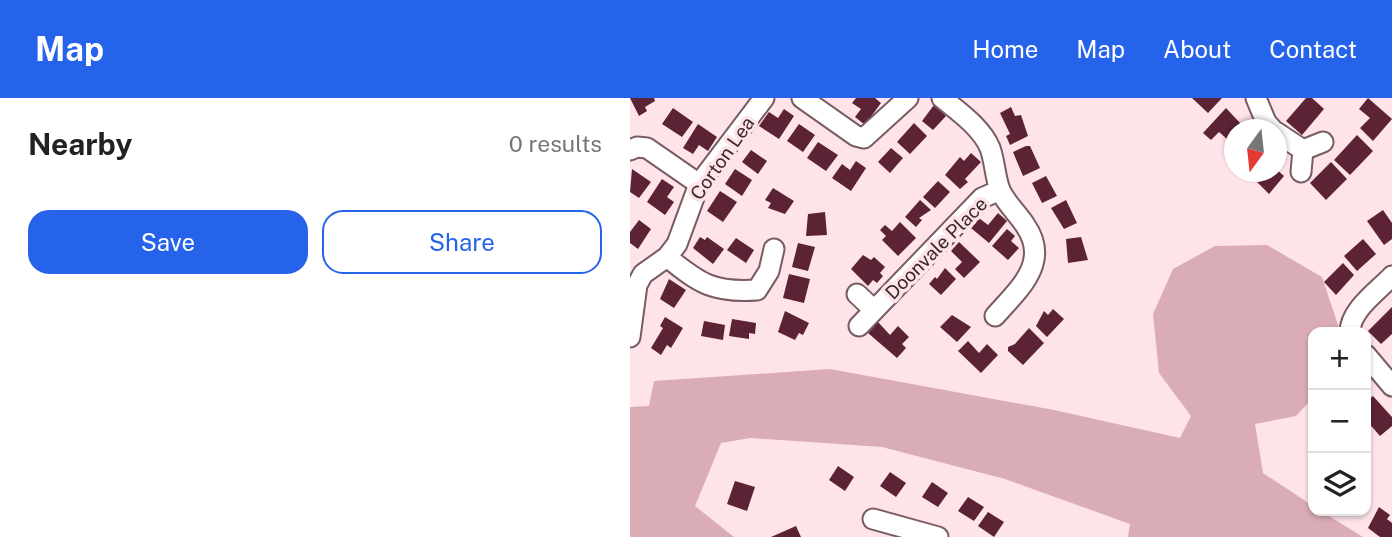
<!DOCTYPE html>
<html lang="en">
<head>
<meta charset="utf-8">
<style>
	:root { --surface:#fff; --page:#f6f6f6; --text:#222; --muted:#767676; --line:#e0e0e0; --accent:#2563eb }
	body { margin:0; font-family:"Public Sans",sans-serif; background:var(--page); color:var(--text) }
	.controls { position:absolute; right:21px; bottom:21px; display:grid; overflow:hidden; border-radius:14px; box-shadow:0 2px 5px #0004 }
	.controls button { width:63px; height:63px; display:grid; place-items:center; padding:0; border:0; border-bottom:2px solid var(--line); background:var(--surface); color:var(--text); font:35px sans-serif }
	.compass { position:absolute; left:594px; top:21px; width:63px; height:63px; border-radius:50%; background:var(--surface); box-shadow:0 2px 5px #0004; rotate:195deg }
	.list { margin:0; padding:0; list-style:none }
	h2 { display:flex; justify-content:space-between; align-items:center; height:91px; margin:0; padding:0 28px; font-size:30px }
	h2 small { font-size:23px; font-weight:400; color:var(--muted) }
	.actions { display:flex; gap:14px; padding:21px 28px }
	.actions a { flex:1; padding:16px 0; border:2px solid var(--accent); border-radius:21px; text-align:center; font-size:24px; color:var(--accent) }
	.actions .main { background:var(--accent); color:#fff }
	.icon { flex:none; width:38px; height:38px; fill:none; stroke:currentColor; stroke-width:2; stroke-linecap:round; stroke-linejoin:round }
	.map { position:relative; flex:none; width:762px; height:439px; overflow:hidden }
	header { display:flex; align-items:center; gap:42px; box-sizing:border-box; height:98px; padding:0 35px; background:var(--accent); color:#fff }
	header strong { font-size:33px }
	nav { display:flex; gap:38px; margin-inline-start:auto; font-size:24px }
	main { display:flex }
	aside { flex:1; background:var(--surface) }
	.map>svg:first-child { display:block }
	.green { fill:#daacb6 }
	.building { fill:#5b2333 }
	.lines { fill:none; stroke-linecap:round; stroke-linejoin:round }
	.minor-casing { stroke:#795c62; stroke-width:23 }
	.minor { stroke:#fff; stroke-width:19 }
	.labels { text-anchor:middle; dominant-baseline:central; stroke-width:7; stroke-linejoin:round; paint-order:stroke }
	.street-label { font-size:19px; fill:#362a2c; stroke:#fee3e8 }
</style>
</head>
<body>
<header>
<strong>Map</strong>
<nav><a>Home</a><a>Map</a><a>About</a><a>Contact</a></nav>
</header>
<main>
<aside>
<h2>Nearby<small>0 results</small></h2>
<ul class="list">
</ul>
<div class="actions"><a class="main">Save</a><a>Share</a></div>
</aside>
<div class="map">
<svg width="762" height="439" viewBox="0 0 762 439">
	<rect width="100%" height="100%" fill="#fee3e8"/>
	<path class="green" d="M637,147L692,179L710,233L683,234V300L666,318L625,326L633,375L683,408V413H691L733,439H498L500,426L375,381L252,349L120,340L91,345L65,408L104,439H0V309L19,308L24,283L200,271L424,312L550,340L561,318L529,275L523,216L543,171L585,148Z"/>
	<path class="building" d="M0,0H24L25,3L15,9L17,13L9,18Z
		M226,0H245L251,5L235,27L225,19L231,11L222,5Z
		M562,0H592L578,15Z
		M676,0H682L694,11L672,37L656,23Z
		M738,0L762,21L743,43L730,30L740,20L729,11Z
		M304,7L316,18L303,32L292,23Z
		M381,9L385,18L391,17L398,38L380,47L376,38L380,36L370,15Z
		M43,10L63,24L52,39L32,26Z
		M596,10L611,26L598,42L589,34L581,42L573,35Z
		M154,11L164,18L149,41L129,28L139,14L148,20Z
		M284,25L297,38L280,56L267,44Z
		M68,26L87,39L78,53L69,47L63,56L53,50Z
		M169,26L185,37L173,54L157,43Z
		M727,37L743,53L720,77L704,62Z
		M188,44L208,57L196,73L177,60Z
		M396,48H400L410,70L393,78L383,54Z
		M261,50L273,60L260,75L248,64Z
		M121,52L137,63L128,76L112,64Z
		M341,55L351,64L335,81L338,84L330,91L315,77L330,59L334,63Z
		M226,63L236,70L221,93L202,80L212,66L220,72Z
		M701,64L717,81L696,102L680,85Z
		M2,71L21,84L9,100L0,94Z
		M105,71L122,82L112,98L95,86Z
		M646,71L654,78L639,96L620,77L623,74Z
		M416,78L427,98L412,105L402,85Z
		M32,81L44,89L37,99L44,104L35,117L17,104Z
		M308,83L320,94L305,110L293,99Z
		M143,90L164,103L155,116L138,110L141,105L135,102Z
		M90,93L107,104L93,124L77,113Z
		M290,102L301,112L289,120L292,122L286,129L275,119Z
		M436,102L447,125L434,131L421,110Z
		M753,112L762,125V141L754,147L737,123Z
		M195,114L197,137L176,138L178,116Z
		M368,115L377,123L359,145L341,130L349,120L358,127Z
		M9,122L21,131L8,151L0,145V134Z
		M270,124L286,140L268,158L252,142L256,138L250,132L255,127L262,133Z
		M377,131L385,138L381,143L389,150L378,162L362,148Z
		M70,139L75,142L77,139L94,151L83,166L63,150Z
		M451,139L458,162L438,165L436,141Z
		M106,140L124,152L116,165L97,152Z
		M733,141L746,156L727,173L714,158Z
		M329,144L350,164L334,180L325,171L332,164L321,153Z
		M168,145L185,149L178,173L162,169Z
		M233,157L241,162L244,159L255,169L250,175L253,178L247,185L243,182L238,188L221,171Z
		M713,165L724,177L706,197L694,184Z
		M315,170L326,181L311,197L299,186L305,179L307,181Z
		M159,176L180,181L174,205L153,200Z
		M39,181L56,192L44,210L30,201Z
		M762,209V236L751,246L738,233Z
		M423,211L434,221L417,239L406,228L414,213L418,217Z
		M155,213L179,225L173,237L169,235L165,242L148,234Z
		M322,217L341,229L327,244L310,229Z
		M35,219L53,230L41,250L37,247L31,257L21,250L33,230L30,228Z
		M102,221L126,225L125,236L119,235V241L99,238Z
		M74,223L95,227L93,242L71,238Z
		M248,224L260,237L268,228L279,239L272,246L276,250L267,260L238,235Z
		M399,230L414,245L393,267L378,253V249L385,246Z
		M338,243L349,255L357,246L368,257L351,275L328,253Z
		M743,298L762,319V328L750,338L736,322V304Z
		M208,368L224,379L215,393L199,382Z
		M260,374L276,385L266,399L250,388Z
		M105,383L125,389L117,413L97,406Z
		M302,384L318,395L308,409L292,399Z
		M338,399L354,409L344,423L328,413Z
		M749,409L760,417L757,421L762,425V439H750L738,430Z
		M358,414L374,424L364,439L348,428Z
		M166,428L171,439H141Z"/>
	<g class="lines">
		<defs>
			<path id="minor" d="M172,0L226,38L234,40L278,0
				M312,0C329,14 351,29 360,50C365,64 365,79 370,92C375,104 388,116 395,127C421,164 389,191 365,218
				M626,0L636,24L643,32
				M646,34L673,52L693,44
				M0,52L7,49L17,50L69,86
				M671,74L673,52
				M37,159C70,186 84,195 127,192L139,173L144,151
				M227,196L244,212
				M229,228L352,100L370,92
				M720,234C720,212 748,193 762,178
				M0,239L7,187L13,176L37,159L47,146L69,86L134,0
				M736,257L762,288
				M243,421L308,439"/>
		</defs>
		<use href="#minor" class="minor-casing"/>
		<use href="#minor" class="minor"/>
	</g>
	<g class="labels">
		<g class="street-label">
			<text transform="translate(92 60) rotate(-55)">Corton Lea</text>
			<text transform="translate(306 150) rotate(-45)">Doonvale Place</text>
		</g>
	</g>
</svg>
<div class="controls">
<button>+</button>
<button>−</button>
<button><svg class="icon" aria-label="layers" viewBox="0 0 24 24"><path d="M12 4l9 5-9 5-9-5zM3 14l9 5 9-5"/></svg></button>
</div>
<svg class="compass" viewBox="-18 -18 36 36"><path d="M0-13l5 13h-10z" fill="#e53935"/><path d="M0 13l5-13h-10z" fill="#767676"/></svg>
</div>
</main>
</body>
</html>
